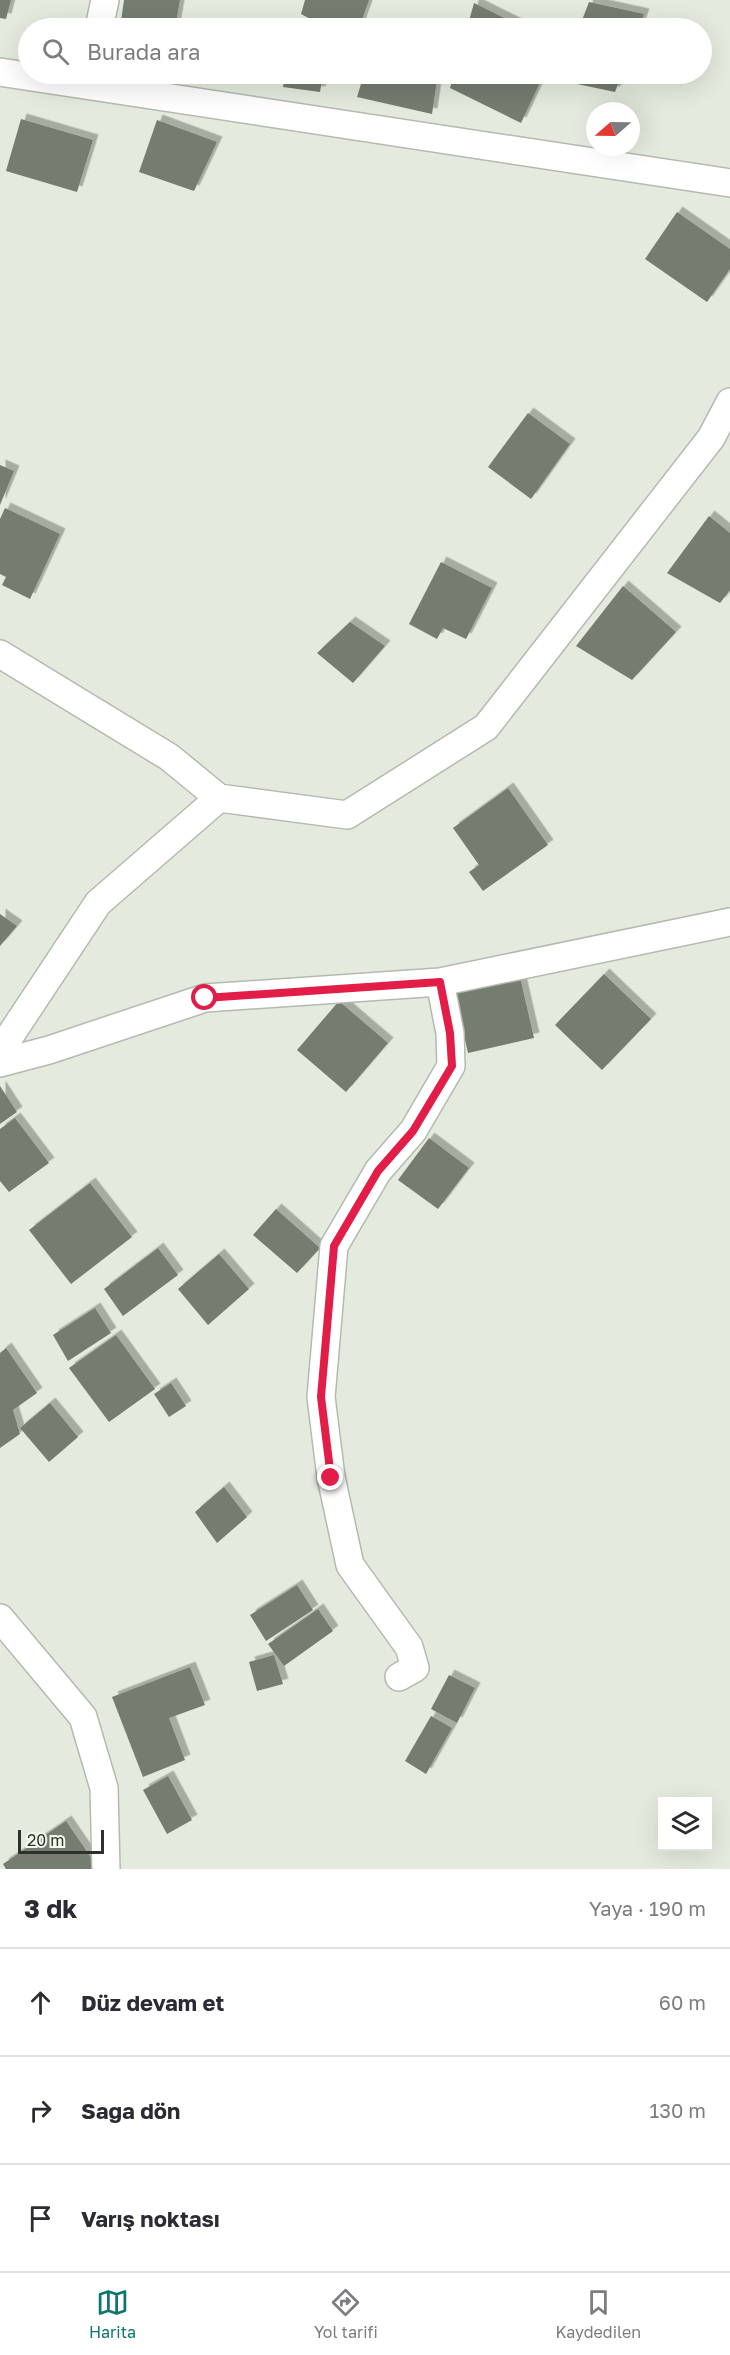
<!DOCTYPE html>
<html lang="tr">
<head>
<meta charset="utf-8">
<style>
	:root { --surface:#fff; --page:#f7f7f7; --text:#2b2b33; --muted:#7c7c81; --line:#e1e1e2; --accent:#0f766e }
	body { margin:0; font-family:"Golos Text",sans-serif; background:var(--page); color:var(--text) }
	.controls { position:absolute; right:18px; bottom:18px; display:grid; overflow:hidden; border-radius:0px; box-shadow:0 6px 24px #0002 }
	.controls button { width:54px; height:54px; display:grid; place-items:center; padding:0; border:0; border-bottom:2px solid var(--line); background:var(--surface); color:var(--text); font:30px sans-serif }
	.compass { position:absolute; left:586px; top:102px; width:54px; height:54px; border-radius:50%; background:var(--surface); box-shadow:0 6px 24px #0002; rotate:250deg }
	.scale { position:absolute; left:18px; bottom:15px; width:86px; box-sizing:border-box; padding-left:6px; border:3px solid #2d302b; border-top:0; font-size:16px; line-height:21px; white-space:nowrap; color:#2d302b; -webkit-text-stroke:4px #f1f9ec; paint-order:stroke }
	.stop { position:absolute; width:18px; height:18px; margin:-14px; border:4px solid #e11d48; border-radius:50%; background:#fff }
	.stop.end { background:#e11d48; border-color:#fff; box-shadow:0 2px 6px #0008 }
	.list { margin:0; padding:0; list-style:none }
	h2 { display:flex; justify-content:space-between; align-items:center; height:78px; margin:0; padding:0 24px; font-size:26px }
	h2 small { font-size:20px; font-weight:400; color:var(--muted) }
	.list li { display:grid; grid-template-columns:39px 1fr auto; gap:18px; align-items:center; box-sizing:border-box; height:108px; padding:0 24px; border-top:2px solid var(--line) }
	.list b { display:block; font-size:22px; white-space:nowrap }
	.list em { font-size:20px; font-style:normal; color:var(--muted) }
	.icon { flex:none; width:33px; height:33px; fill:none; stroke:currentColor; stroke-width:2; stroke-linecap:round; stroke-linejoin:round }
	.map { position:relative; flex:none; width:730px; height:1869px; overflow:hidden }
	.search { position:absolute; background:var(--surface); box-shadow:0 6px 24px #0002; left:18px; right:18px; top:18px; height:66px; display:flex; align-items:center; gap:15px; box-sizing:border-box; padding:0 21px; border-radius:33px; color:var(--muted); font-size:22px }
	.sheet { height:402px; background:var(--surface) }
	nav { display:flex; justify-content:space-around; align-items:center; box-sizing:border-box; height:84px; border-top:2px solid var(--line); background:var(--surface); font-size:16px; color:var(--muted) }
	nav a { display:grid; justify-items:center; gap:3px }
	nav .on { color:var(--accent) }
	.map>svg:first-child { display:block }
	.building { fill:#757b70; filter:url(#shadow) }
	.lines { fill:none; stroke-linecap:round; stroke-linejoin:round }
	.street-casing { stroke:#b3baae; stroke-width:30 }
	.street { stroke:#fff; stroke-width:27 }
	.route { stroke:#e11d48; stroke-width:8 }
</style>
</head>
<body>
<div class="map">
<svg width="730" height="1869" viewBox="0 0 730 1869">
	<defs>
		<filter id="shadow"><feDropShadow dx="5.5" dy="-5.5" stdDeviation="0" flood-color="#0004"/></filter>
	</defs>
	<rect width="100%" height="100%" fill="#e4ebde"/>
	<path class="building" d="M0,0H11L6,19L0,18Z
		M124,0H180L175,28H120Z
		M305,0H369L359,28H327L301,14Z
		M589,2L644,14L639,28H579Z
		M474,3L525,28H467Z
		M285,74H323L320,92L283,87Z
		M364,74H408L437,80L432,114L357,97Z
		M454,74H544L521,123L450,88Z
		M561,74H622L615,92L558,80Z
		M21,119L93,140L77,192L6,171Z
		M157,120L217,142L194,191L139,172Z
		M677,212L730,249V269L707,302L645,259Z
		M528,413L570,444L531,499L488,467Z
		M0,465L14,471L0,505Z
		M5,508L60,534L30,599L2,585L6,577L0,574V519Z
		M709,516L730,533V590L720,603L667,573Z
		M441,562L492,588L466,639L443,628L437,639L409,624Z
		M623,586L676,632L632,680L576,646Z
		M350,622L385,646L353,683L317,653Z
		M508,788L548,845L483,891L469,872L479,865L453,828Z
		M0,914L17,926L0,946Z
		M604,974L651,1019L602,1070L555,1025Z
		M520,977L534,1038L468,1053L454,992Z
		M339,1001L388,1043L346,1092L297,1050Z
		M0,1086L17,1112L0,1124Z
		M15,1118L49,1163L9,1192L0,1181V1129Z
		M429,1138L469,1168L438,1209L398,1180Z
		M90,1183L132,1237L71,1284L29,1230Z
		M276,1209L320,1248L297,1273L253,1235Z
		M158,1248L178,1275L123,1316L104,1289Z
		M219,1254L249,1289L208,1325L178,1289Z
		M95,1308L111,1333L68,1361L53,1335Z
		M116,1335L155,1389L109,1422L69,1368Z
		M6,1348L37,1393L13,1410L20,1434L0,1448V1353Z
		M171,1383L186,1406L169,1417L154,1394Z
		M50,1403L78,1437L49,1462L20,1428Z
		M224,1487L247,1517L217,1543L195,1512Z
		M297,1585L313,1610L266,1641L250,1615Z
		M318,1609L333,1631L284,1666L268,1644Z
		M274,1655L283,1684L257,1691L249,1662Z
		M190,1667L205,1705L169,1718L185,1760L143,1777L112,1697Z
		M449,1675L475,1688L457,1723L431,1709Z
		M431,1716L452,1728L426,1774L405,1761Z
		M168,1776L192,1820L167,1834L143,1790Z
		M66,1821L99,1869H6L3,1864Z"/>
	<g class="lines">
		<defs>
			<path id="street" d="M99,28L105,0
				M0,72L730,183
				M0,654L169,757L219,798L347,815L486,727L711,438L730,402
				M0,1051L98,903L219,798
				M0,1063L49,1050L205,998L440,982L730,922
				M0,1618L83,1717L104,1788L106,1869
				M399,1677L415,1668L409,1647L350,1565L331,1477L321,1397L334,1246L378,1171L413,1131L451,1066L450,1033L440,982"/>
		</defs>
		<use href="#street" class="street-casing"/>
		<use href="#street" class="street"/>
	</g>
	<g class="lines">
		<path class="route" d="M205,998L440,982L450,1033L452,1066L413,1131L378,1171L334,1246L321,1397L331,1478"/>
	</g>
</svg>
<div class="controls">
<button><svg class="icon" aria-label="layers" viewBox="0 0 24 24"><path d="M12 4l9 5-9 5-9-5zM3 14l9 5 9-5"/></svg></button>
</div>
<svg class="compass" viewBox="-18 -18 36 36"><path d="M0-13l5 13h-10z" fill="#e53935"/><path d="M0 13l5-13h-10z" fill="#7c7c81"/></svg>
<div class="scale">20 m</div>
<div class="stop" style="left:205px;top:998px"></div>
<div class="stop end" style="left:331px;top:1478px"></div>
<div class="search"><svg class="icon" aria-label="search" viewBox="0 0 24 24"><circle cx="10" cy="10" r="6"/><path d="M15 15l6 6"/></svg>Burada ara</div>
</div>
<section class="sheet">
<h2>3 dk<small>Yaya · 190 m</small></h2>
<ul class="list">
<li><svg class="icon" aria-label="ahead" viewBox="0 0 24 24"><path d="M12 20V5M6 11l6-6 6 6"/></svg><div><b>Düz devam et</b></div><em>60 m</em></li>
<li><svg class="icon" aria-label="right" viewBox="0 0 24 24"><path d="M7 20v-9h11M14 6l5 5-5 5"/></svg><div><b>Sağa dön</b></div><em>130 m</em></li>
<li><svg class="icon" aria-label="arrive" viewBox="0 0 24 24"><path d="M6 21V4h12l-3 4 3 4H6"/></svg><div><b>Varış noktası</b></div></li>
</ul>
</section>
<nav>
<a class="on"><svg class="icon" aria-label="map" viewBox="0 0 24 24"><path d="M3 6l6-2 6 2 6-2v14l-6 2-6-2-6 2zM9 4v14M15 6v14"/></svg>Harita</a>
<a><svg class="icon" aria-label="directions" viewBox="0 0 24 24"><path d="M12 3l9 9-9 9-9-9zM9 14v-3h6M13 9l2 2-2 2"/></svg>Yol tarifi</a>
<a><svg class="icon" aria-label="saved" viewBox="0 0 24 24"><path d="M7 4h10v16l-5-4-5 4z"/></svg>Kaydedilen</a>
</nav>
</body>
</html>
